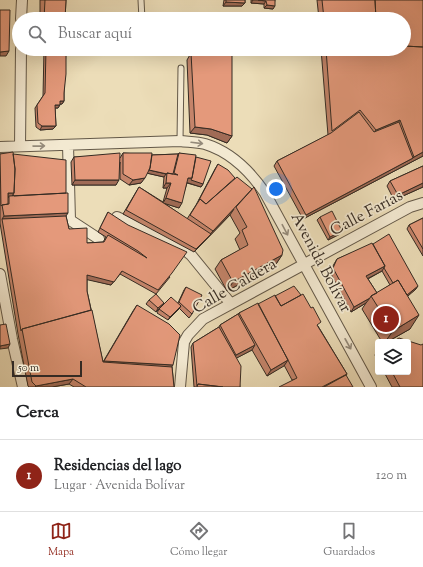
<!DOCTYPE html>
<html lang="es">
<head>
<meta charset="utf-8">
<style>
	:root { --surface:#fff; --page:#f2f2f2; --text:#202124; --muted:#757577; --line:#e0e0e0; --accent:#8f2418 }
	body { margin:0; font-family:"Sorts Mill Goudy",serif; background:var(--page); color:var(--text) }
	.controls { position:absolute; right:12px; bottom:12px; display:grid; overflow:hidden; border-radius:4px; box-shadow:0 4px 16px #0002 }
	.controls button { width:36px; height:36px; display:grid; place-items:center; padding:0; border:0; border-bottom:1px solid var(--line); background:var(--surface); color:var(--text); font:20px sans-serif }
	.scale { position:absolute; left:12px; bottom:10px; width:70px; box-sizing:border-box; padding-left:4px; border:2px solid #352b23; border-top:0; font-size:11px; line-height:14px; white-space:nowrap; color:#352b23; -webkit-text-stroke:3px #f3e9d1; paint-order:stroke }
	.you { position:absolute; left:276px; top:189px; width:14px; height:14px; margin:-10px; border:3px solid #fff; border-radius:50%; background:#1a73e8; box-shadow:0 0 0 6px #1a73e833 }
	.badge { display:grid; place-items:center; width:26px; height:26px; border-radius:50%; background:var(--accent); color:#fff; font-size:13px; font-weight:700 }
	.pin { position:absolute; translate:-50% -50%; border:2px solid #fff; box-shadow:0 1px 4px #0006 }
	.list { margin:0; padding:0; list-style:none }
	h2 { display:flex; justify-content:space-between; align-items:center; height:52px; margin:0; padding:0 16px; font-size:17px }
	h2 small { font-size:13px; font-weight:400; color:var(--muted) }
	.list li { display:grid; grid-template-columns:26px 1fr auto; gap:12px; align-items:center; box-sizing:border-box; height:72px; padding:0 16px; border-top:1px solid var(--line) }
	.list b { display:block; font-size:15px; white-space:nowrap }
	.list p { margin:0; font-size:13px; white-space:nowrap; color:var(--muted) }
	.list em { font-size:13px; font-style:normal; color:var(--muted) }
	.icon { flex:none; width:22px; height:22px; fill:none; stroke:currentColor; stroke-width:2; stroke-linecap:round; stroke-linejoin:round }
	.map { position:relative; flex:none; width:423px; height:387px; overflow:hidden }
	.search { position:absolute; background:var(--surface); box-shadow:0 4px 16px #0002; left:12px; right:12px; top:12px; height:44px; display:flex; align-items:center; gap:10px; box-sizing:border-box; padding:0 14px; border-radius:22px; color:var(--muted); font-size:15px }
	.sheet { height:124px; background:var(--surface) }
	nav { display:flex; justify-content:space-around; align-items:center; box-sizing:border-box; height:56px; border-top:1px solid var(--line); background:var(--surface); font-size:11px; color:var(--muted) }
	nav a { display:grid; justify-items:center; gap:2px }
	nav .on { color:var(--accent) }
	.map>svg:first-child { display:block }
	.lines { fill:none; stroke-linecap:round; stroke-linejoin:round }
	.service-casing { stroke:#635848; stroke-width:7 }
	.minor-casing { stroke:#635848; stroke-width:12 }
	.service { stroke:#f3e9d1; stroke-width:5 }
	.minor { stroke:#f3e9d1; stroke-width:10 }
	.wall { fill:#c4846a; stroke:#352b23; fill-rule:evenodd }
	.shaded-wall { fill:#a06b56; stroke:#352b23 }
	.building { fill:#e4997b; stroke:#352b23 }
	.oneway { stroke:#948a7a }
	.labels { text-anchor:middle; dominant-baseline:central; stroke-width:3.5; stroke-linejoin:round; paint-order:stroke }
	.street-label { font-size:16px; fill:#352b23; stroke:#f3e9d1 }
</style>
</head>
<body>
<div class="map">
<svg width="423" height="387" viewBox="0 0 423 387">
	<rect width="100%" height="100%" fill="#ecddb8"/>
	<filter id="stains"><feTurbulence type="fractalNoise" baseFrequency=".005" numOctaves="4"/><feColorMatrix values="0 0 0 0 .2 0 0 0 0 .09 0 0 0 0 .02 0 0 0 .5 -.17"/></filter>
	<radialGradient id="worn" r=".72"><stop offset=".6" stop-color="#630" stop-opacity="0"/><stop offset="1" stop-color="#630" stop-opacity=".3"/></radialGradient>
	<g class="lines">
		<defs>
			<path id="service" d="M141,0L142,19
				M180,141L181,68"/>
			<path id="minor" d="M21,19L22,0
				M68,145L70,220L99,239L100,244
				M20,146L21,49
				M0,147L180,141C188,142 197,142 205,144C231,152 250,171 265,193L371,387
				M117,217L181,247L191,255L231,304
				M0,274L12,339L23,387
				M180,387L184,342L188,335L203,319L410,207L423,203"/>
		</defs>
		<use href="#service" class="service-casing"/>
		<use href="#minor" class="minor-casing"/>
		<use href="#service" class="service"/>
		<use href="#minor" class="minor"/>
	</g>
	<path class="wall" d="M40,0H66L65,19H40Z
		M224,0H245V3L242,6H223Z
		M251,0H275L273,9L264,8V4L251,3Z
		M317,0H423V156L303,219L274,166L277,161L328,135L321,49H404V19H319Z
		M44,49H66L64,93V101L62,104H60L58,108H55L56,126L53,129L40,130L36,127L35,108L43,96Z
		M191,53L232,136L227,143L207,135L190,133L187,60Z
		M123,153L152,155L178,154L179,153L196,157L203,184L201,187L187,183L179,208L164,203L187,219L196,205L215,169L218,164L282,255L276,264L227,291L215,269L221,260L240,250L235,239L240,233L230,215L194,252L123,214L139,187L163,202L167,188H163L164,177L147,173L141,183L129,185L120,179V162L116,185H72L71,162L74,157L120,158Z
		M0,154H13L66,216L69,229L87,243L103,242L106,237L98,232L108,212L170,277L156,294L120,274L111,285L87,279V291L103,362L133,311L137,305L172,367L174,387H74L69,384L52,387H29L28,386L18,334L0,223Z
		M423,166V187L394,200L387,186L390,181Z
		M320,217L340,234L328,240L317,220Z
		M423,218V256L407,229L409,225Z
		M373,244L416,289L407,296L410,329L387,342H382L362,309L366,303L351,312L330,272L334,264L337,259ZM382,271L390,285L377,293L368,279Z
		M186,287L192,314L189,318L179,308L168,320L157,313L159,309L178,303L184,290Z
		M149,300L164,303L162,306L156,312L146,304Z
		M258,304L318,326L347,374L346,375L292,380L284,365L267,376L252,350L236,358L240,387H194L191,347L193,343L219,327L220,325L238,314L239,313Z
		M421,345L423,387H392L384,372H408Z
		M378,350V361L375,355Z"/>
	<path class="shaded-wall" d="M253,0H258L266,1L264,4L251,3Z
		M226,2L245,3L242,6H223Z
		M267,5L275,6L273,9L264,8Z
		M9,51L6,56H0V52Z
		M60,101H64L62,104H58Z
		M55,105H60L58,108H53Z
		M400,120L396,127L371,137L376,130Z
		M42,126H56L53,129L40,130Z
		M195,127L211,129L232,136L227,143L207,135L190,133Z
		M423,152V156L303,219L306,215L413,158L414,157Z
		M149,170L166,174L164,177L146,173Z
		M145,178L141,183L129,185L133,180Z
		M188,178H192L203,184L201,187L185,182Z
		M75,180H119L116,185H72Z
		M166,183H171L167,188H163Z
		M423,183V187L394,200L398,195Z
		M8,193H14L11,198L9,196L8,198Z
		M166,198L182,203L179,208L163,203Z
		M234,209L230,215L194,252L213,231Z
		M68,213L64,219H2L4,216Z
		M342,231L340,234L328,240L330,237Z
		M282,255L276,264L227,291L233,282Z
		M385,266L382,271L363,281L366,276Z
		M122,271L111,285L84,279L87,275Z
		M418,286L416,289L400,303L402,299Z
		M370,298L366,303L351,312L354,307Z
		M164,303L162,306L156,312L158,308Z
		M181,306L179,309L168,320L170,317Z
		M419,315L410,329L387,342H385L393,331Z
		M10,344L8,348L0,349V346Z
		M255,345L252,350L233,360L236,355Z
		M288,360L284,366L267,376L271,370Z
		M104,361L173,365L169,371L100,367Z
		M347,374L344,379L328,387H322Z
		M73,379L69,384L52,387H35L36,386Z"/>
	<path class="building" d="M45,0H66L65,19H44Z
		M226,0H245V3L226,2Z
		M258,0H275V6L267,5L266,1Z
		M322,0H375L376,19H324Z
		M375,0H423V47L404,46V19H376Z
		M0,10H10L9,51L0,52Z
		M404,46L423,47V152L414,157L400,120L376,130L360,110L332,131L326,49H404Z
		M46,49H66V74L64,93V101H60V105H55L56,126H42L38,123L37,105L45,93Z
		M191,53H232V136L211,129L195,127Z
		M359,112L374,132L399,122L413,158L306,215L277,161L331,133Z
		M13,152L15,169L14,193H8V204L2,205L1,206L0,154Z
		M120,153L119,180H75L74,157Z
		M123,153H152L150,168L145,178L133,180L123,174Z
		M179,153L196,155L192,178H188L182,203L166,198L171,183H166L167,173L178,175L174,173Z
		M13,154L66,160V193L14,196L13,195L14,193L15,169Z
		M178,154L173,174L167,173V174L149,170L150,168L152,155Z
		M196,157L211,161L203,184L191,180L192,178Z
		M218,164L228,170L235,178L206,204L200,199L199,200Z
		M423,166V183L398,195L390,181Z
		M237,177L252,189L213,231L190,215L200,199L206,204Z
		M139,187L211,234L196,249L126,210Z
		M254,187L283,250L282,255L233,282L221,260L248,245L242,230L247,227L236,207Z
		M68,193V213L4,216L2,205L9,204V196Z
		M332,211L342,231L330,237L320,217Z
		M108,212L128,225L187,252L172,273L158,290L122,271L114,282L87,275V291L91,310L22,329L21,331L2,219L66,216L69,229L87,228V243L104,242L108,235L147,258L138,251L100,228Z
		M423,218V249L409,225Z
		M389,234L418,286L407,295L398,280L393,283L384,268L385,266L373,244Z
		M372,243L385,266L366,276L377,293L371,296L370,298L354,307L333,268L337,259Z
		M398,280L419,315L393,331L371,296Z
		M294,286L301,295L281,306L275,296Z
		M186,287L202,295L192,314L179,302Z
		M156,294L164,303L158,308L149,300Z
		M303,294L311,308L313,307L321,322L317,325L347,374L322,387H279L297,378L288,360L258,304L275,295L281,306Z
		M171,297L181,306L170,317L159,309Z
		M258,303L288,360L271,370L239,313Z
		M137,305L169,324L180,335L173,365L104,361Z
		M92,310L103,362L172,367L174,387H86L73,379L36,386L32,382L22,329Z
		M238,314L255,345L236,355L220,325Z
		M6,324L10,344L0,346V325Z
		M219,327L241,366L240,387H223L198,384L197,386L193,343Z
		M399,338L421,345L423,344V387H400L392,372H408V342H392Z
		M346,375L353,387H324Z
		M198,384L223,387H197Z"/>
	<defs><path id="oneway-shaft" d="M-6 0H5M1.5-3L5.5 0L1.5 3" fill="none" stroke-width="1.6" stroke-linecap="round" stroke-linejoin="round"/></defs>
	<g class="oneway">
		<use href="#oneway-shaft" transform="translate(197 143) rotate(7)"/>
		<use href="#oneway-shaft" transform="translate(39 146) rotate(-1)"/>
		<use href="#oneway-shaft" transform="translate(285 230) rotate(62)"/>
		<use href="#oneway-shaft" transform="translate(348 344) rotate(61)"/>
	</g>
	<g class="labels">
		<g class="street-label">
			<text transform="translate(367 214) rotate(-28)">Calle Farías</text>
			<text transform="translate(320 263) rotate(62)">Avenida Bolívar</text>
			<text transform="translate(235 287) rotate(-30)">Calle Caldera</text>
		</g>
	</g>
	<rect width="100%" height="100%" filter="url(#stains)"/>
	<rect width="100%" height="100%" fill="url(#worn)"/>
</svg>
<div class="controls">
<button><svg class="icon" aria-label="layers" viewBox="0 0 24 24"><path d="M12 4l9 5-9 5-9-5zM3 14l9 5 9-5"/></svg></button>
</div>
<div class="scale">50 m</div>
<div class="you"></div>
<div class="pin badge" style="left:386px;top:319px">1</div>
<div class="search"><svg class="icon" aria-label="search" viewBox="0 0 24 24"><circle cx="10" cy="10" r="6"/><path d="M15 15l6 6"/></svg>Buscar aquí</div>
</div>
<section class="sheet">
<h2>Cerca<small></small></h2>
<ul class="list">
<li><span class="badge">1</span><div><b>Residencias del lago</b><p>Lugar · Avenida Bolívar</p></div><em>120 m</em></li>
</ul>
</section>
<nav>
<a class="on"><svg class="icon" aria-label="map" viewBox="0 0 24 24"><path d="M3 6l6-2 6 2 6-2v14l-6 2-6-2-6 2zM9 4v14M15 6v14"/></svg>Mapa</a>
<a><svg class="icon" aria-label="directions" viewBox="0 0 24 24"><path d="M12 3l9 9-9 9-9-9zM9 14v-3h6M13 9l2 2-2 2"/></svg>Cómo llegar</a>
<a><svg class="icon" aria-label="saved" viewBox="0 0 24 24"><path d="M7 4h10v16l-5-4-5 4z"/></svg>Guardados</a>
</nav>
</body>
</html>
